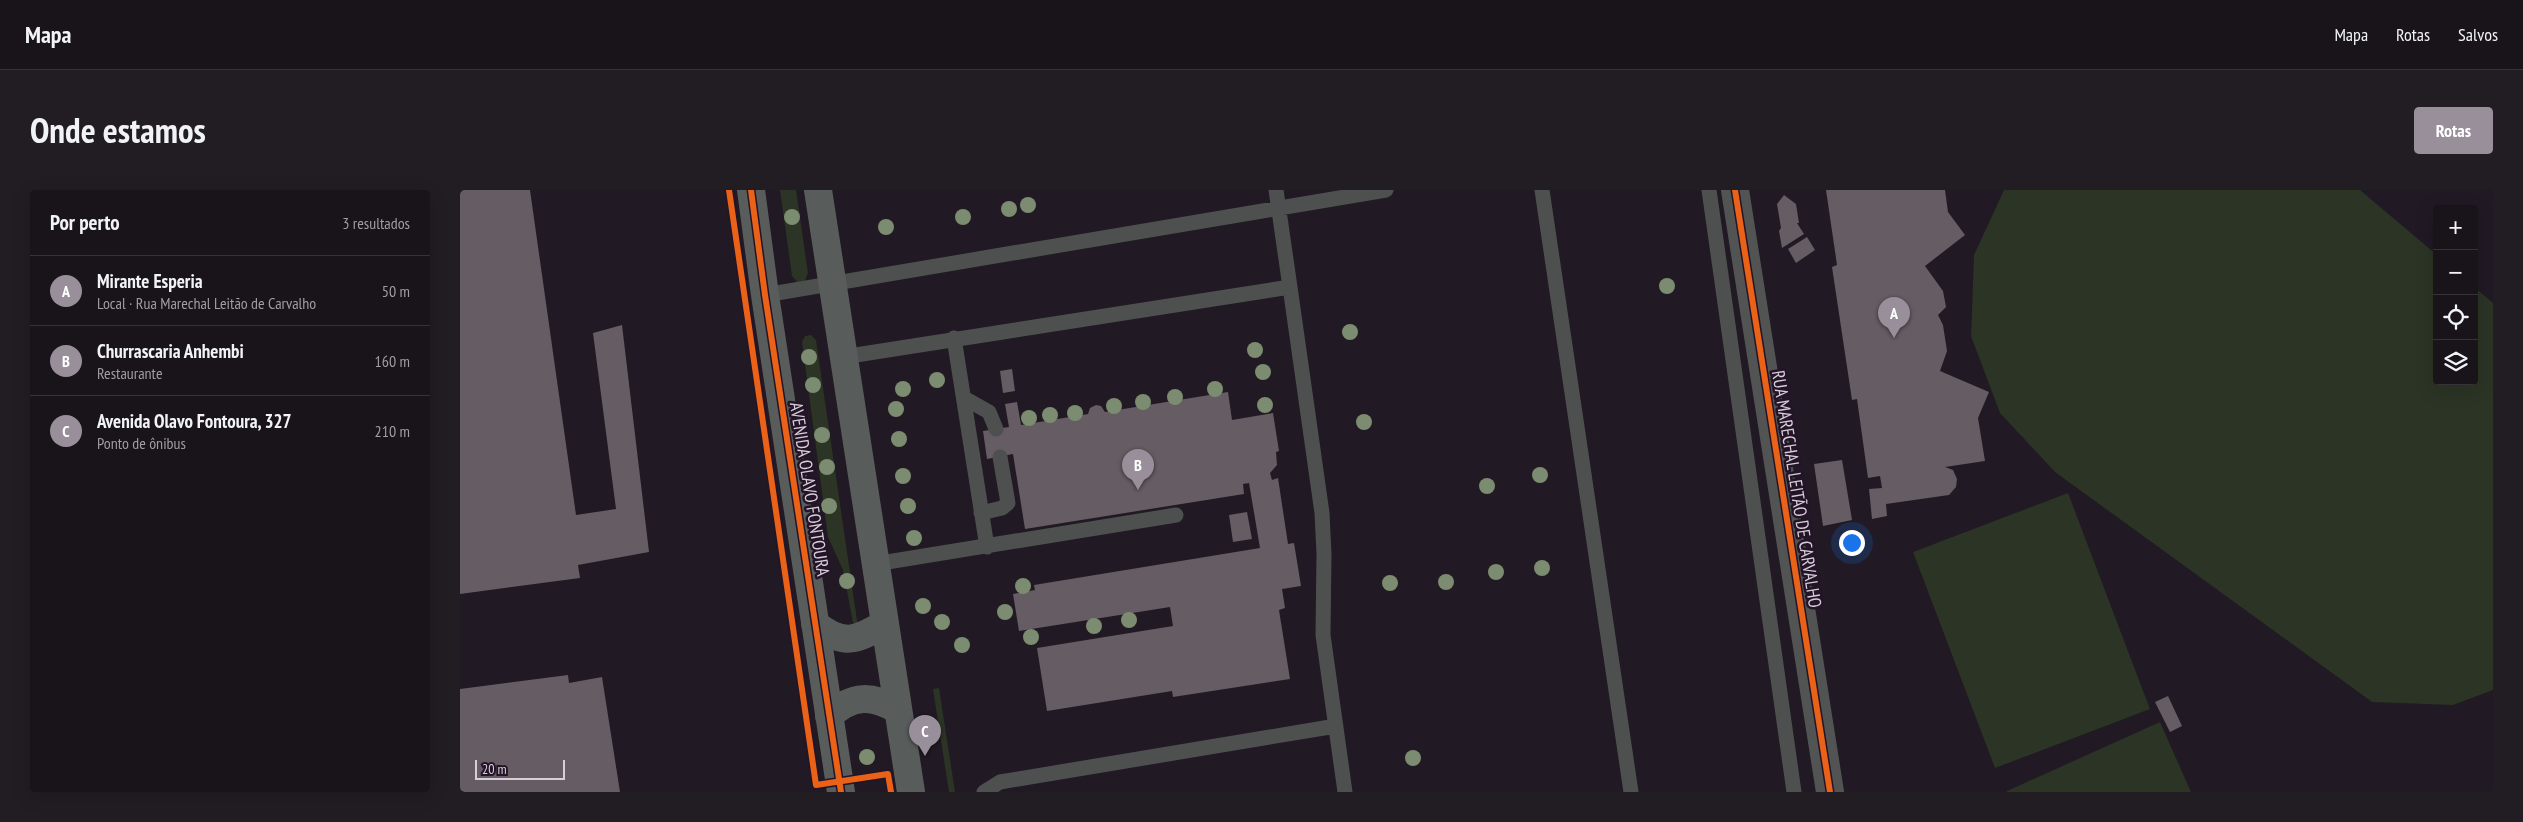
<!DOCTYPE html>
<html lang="pt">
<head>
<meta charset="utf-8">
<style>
	:root { --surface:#19131a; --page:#221c23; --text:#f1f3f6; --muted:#9f9ea2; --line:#373239; --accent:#988f9a }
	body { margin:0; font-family:"PT Sans Narrow",sans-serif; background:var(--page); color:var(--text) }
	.controls { position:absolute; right:15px; top:15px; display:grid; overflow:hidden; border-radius:5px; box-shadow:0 5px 20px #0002 }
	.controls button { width:45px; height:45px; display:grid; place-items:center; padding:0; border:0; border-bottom:1px solid var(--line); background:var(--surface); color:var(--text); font:25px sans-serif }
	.scale { position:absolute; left:15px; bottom:12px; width:90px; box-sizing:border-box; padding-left:5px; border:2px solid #d8ceda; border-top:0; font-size:14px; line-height:18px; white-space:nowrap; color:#d8ceda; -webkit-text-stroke:4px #231527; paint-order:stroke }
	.you { position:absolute; left:1391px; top:352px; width:18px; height:18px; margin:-12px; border:4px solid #fff; border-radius:50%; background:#1a73e8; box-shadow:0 0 0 8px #1a73e833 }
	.badge { display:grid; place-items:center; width:32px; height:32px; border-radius:50%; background:var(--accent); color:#fff; font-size:16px; font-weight:700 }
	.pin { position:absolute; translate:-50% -41px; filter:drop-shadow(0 1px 2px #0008) }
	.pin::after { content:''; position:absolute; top:26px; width:18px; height:15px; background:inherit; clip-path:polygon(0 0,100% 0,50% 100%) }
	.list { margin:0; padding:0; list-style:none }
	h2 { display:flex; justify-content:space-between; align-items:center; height:65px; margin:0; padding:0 20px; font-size:21px }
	h2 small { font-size:16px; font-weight:400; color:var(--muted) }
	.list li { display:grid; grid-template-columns:32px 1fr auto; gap:15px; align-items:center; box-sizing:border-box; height:70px; padding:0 20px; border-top:1px solid var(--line) }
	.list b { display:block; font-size:19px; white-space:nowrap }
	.list p { margin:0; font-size:16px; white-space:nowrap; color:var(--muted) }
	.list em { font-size:16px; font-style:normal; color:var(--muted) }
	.icon { flex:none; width:28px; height:28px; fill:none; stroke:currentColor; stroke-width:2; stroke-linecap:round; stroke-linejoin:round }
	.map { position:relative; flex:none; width:2033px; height:602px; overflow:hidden; border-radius:5px }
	header { display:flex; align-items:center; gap:30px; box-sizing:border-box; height:70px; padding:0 25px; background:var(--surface); border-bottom:1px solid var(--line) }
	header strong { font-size:24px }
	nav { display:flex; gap:28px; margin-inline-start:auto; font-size:18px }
	.intro { display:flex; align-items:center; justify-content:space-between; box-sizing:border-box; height:120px; padding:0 30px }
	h1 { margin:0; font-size:35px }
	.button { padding:12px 22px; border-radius:5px; background:var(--accent); color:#fff; font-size:18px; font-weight:700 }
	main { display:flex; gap:30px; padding:0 30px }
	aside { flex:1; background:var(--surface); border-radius:5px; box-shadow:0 5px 20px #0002 }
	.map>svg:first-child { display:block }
	.green { fill:#2b3425 }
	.building { fill:#665c64 }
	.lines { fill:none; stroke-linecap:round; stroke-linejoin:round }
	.lane { stroke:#4e5050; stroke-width:15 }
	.secondary { stroke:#515453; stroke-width:28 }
	.primary { stroke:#585c5b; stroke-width:28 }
	.cycleway-casing { stroke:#231527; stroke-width:9 }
	.cycleway { stroke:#ea6118; stroke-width:6 }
	.tree { fill:#7c8c70 }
	.labels { text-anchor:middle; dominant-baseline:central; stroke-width:5; stroke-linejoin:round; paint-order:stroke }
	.street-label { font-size:18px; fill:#d8ceda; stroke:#231527 }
</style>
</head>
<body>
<header>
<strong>Mapa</strong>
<nav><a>Mapa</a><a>Rotas</a><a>Salvos</a></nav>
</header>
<div class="intro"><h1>Onde estamos</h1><a class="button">Rotas</a></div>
<main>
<aside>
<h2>Por perto<small>3 resultados</small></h2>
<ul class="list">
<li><span class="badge">A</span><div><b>Mirante Esperia</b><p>Local · Rua Marechal Leitão de Carvalho</p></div><em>50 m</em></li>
<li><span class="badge">B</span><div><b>Churrascaria Anhembi</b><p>Restaurante</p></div><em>160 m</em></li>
<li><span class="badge">C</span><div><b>Avenida Olavo Fontoura, 327</b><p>Ponto de ônibus</p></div><em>210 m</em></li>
</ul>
</aside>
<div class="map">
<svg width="2033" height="602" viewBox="0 0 2033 602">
	<rect width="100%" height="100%" fill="#211923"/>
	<path class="green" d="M320,0H336L348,83L345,91L337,92L332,86Z
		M1544,0H1900L1977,65V191H2014V97L2033,113V500L1993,515L1912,512L1595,282L1540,223L1511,146L1514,65Z
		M351,145L356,150L398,437L394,438L383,380L368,347L342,152L345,146Z
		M1608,303L1690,519L1535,578L1453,362Z
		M479,498L495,602H489L473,499Z
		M1700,532L1731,602H1547V601Z"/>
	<path class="building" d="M0,0H70L116,325L156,319L133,143L162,135L189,362L118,375L120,388L0,404Z
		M1366,0H1485L1488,22L1505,45L1465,76L1483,101L1486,117L1478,125L1483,135L1487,161L1480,181L1529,202L1518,228L1525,271L1485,277L1493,280L1497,289L1496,297L1489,305L1426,314L1427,326L1412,329L1409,299L1422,298L1420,286L1408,288L1397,209L1392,210L1372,77L1377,75Z
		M1324,5L1336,14L1339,33H1337L1344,44L1322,58L1319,41L1321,38L1317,14Z
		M1347,47L1355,60L1336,73L1328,59Z
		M552,179L555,201L543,203L540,181Z
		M768,202L772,230L813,223L819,261L816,262L817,275L810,283L812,290L818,288L828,354L834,353L841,396L822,399L825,418L819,420L830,489L713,507L712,501L587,521L577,458L713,436L710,417L559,441L553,404L575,400L574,395L800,358L789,293L783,294L784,304L565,339L553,264L527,269L523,241L549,237L545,214L557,212L561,235L628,224L630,218L636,215L641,216L645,222Z
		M1382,270L1392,330L1363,336L1354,274Z
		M787,322L792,349L773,352L769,325Z
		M108,485L109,493L142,487L160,602H0V499Z
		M1708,506L1722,536L1710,542L1695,512Z"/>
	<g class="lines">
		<path class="lane" d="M816,0L830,97
			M1082,0L1171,602
			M1249,0L1334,602
			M305,105L926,0
			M494,148L527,357
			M383,167L830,97L862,323L864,364L863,445L885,602
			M504,208L529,222L536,239
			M521,323L542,318L548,313L540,267
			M415,374L716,325
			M524,602L540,592L876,536"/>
		<path class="secondary" d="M1275,0L1370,602"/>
		<path class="primary" d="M291,0L305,105L381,602
			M358,0L451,602
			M355,434C383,456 396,451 424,434
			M369,526C393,504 412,505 438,520"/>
		<defs>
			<path id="cycleway" d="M269,0L356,595L428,584L431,602
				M291,0L305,105L381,602
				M1275,0L1370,602"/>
		</defs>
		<use href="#cycleway" class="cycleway-casing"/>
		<use href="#cycleway" class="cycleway"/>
	</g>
	<g class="tree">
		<circle cx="568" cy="15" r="8"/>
		<circle cx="549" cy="19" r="8"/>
		<circle cx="332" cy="27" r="8"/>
		<circle cx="503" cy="27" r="8"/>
		<circle cx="426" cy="37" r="8"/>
		<circle cx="1207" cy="96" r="8"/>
		<circle cx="890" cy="142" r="8"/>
		<circle cx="795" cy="160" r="8"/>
		<circle cx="349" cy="167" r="8"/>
		<circle cx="803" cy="182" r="8"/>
		<circle cx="477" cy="190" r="8"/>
		<circle cx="353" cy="195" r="8"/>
		<circle cx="443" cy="199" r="8"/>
		<circle cx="755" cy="199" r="8"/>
		<circle cx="715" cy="207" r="8"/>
		<circle cx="683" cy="212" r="8"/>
		<circle cx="805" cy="215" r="8"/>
		<circle cx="654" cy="216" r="8"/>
		<circle cx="436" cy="219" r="8"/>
		<circle cx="615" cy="223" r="8"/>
		<circle cx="590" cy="225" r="8"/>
		<circle cx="569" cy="228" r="8"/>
		<circle cx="904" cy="232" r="8"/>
		<circle cx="362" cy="245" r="8"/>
		<circle cx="439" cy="249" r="8"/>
		<circle cx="367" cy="277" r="8"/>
		<circle cx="1080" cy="285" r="8"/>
		<circle cx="443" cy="286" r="8"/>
		<circle cx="1027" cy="296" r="8"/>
		<circle cx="369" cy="316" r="8"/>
		<circle cx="448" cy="316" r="8"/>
		<circle cx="454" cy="348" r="8"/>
		<circle cx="1082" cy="378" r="8"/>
		<circle cx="1036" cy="382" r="8"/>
		<circle cx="387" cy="391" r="8"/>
		<circle cx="986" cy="392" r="8"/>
		<circle cx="930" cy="393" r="8"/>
		<circle cx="563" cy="396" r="8"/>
		<circle cx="463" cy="416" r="8"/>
		<circle cx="545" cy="422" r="8"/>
		<circle cx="669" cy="430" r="8"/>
		<circle cx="482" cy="432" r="8"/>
		<circle cx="634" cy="436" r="8"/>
		<circle cx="571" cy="447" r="8"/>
		<circle cx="502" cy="455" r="8"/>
		<circle cx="407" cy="567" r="8"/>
		<circle cx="953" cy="568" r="8"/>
	</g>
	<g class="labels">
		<g class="street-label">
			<text transform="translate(350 299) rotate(81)">AVENIDA OLAVO FONTOURA</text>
			<text transform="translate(1337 299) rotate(81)">RUA MARECHAL LEITÃO DE CARVALHO</text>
		</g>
	</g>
</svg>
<div class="controls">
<button>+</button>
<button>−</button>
<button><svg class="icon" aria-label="locate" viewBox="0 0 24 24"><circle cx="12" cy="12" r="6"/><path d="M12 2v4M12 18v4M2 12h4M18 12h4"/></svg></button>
<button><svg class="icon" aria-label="layers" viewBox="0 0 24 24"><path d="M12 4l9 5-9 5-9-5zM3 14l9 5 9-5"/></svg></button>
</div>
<div class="scale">20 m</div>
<div class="you"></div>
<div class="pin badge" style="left:1434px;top:148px">A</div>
<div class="pin badge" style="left:678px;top:300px">B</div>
<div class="pin badge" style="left:465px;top:566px">C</div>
</div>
</main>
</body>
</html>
